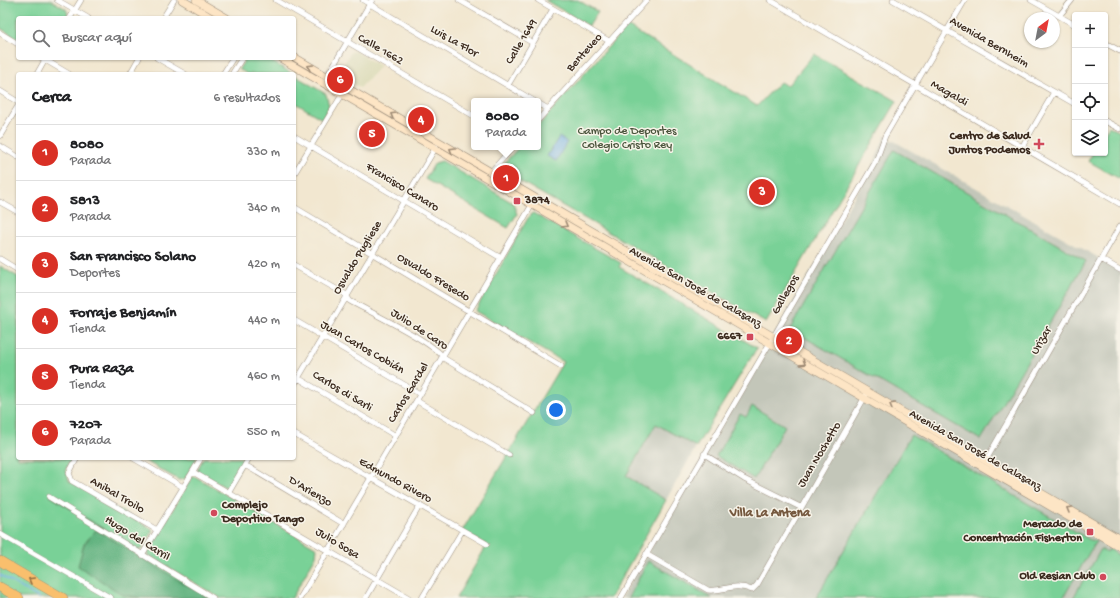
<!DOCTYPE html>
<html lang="es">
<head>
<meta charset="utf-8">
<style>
	:root { --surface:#fff; --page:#f2f2f2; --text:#202124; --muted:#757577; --line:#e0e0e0; --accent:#d93025 }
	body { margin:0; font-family:"Gochi Hand",sans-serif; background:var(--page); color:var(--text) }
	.controls { position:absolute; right:12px; top:12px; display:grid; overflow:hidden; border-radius:4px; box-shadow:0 1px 3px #0004 }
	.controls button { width:36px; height:36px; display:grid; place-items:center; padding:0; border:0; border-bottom:1px solid var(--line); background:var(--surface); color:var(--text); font:20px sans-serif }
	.compass { position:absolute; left:1024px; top:12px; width:36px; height:36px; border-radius:50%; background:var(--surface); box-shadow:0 1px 3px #0004; rotate:32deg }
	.you { position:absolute; left:556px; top:410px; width:14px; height:14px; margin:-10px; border:3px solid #fff; border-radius:50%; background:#1a73e8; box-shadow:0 0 0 6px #1a73e833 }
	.badge { display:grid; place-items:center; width:26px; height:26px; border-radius:50%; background:var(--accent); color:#fff; font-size:13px; font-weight:700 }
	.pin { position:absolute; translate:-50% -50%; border:2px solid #fff; box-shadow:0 1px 4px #0006 }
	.popup { position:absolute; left:471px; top:98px; width:70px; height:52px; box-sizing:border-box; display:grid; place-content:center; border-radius:4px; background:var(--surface); filter:drop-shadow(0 1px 3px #0005); font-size:13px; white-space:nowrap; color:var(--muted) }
	.popup b { font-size:15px; color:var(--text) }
	.popup::after { content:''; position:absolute; left:50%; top:100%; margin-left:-8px; border:8px solid transparent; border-top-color:var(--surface) }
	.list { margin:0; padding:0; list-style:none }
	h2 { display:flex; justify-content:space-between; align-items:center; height:52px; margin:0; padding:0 16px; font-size:17px }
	h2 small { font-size:13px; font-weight:400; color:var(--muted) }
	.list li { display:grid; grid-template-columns:26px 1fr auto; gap:12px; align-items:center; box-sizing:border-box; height:56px; padding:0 16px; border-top:1px solid var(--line) }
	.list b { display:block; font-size:15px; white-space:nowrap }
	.list p { margin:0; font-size:13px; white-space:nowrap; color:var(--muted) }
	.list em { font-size:13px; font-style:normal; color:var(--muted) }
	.icon { flex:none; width:22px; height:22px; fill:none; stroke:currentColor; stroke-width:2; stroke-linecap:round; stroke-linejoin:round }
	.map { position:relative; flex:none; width:1120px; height:598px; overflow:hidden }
	.search { position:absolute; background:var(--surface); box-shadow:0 1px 3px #0004; left:16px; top:16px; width:280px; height:44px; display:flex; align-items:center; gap:10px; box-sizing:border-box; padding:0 14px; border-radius:4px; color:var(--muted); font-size:15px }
	.panel { position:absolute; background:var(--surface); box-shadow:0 1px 3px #0004; left:16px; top:72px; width:280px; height:388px; border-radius:4px }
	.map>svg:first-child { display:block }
	.built { fill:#deddbb }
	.industrial { fill:#c3c6b9 }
	.green { fill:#79d197; stroke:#5a7e5a }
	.forest { fill:#62b380; stroke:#4e6e4f }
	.water { fill:#6daee1; stroke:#546c80 }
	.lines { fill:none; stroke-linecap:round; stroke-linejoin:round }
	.stream { stroke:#6daee1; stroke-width:1.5 }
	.minor-casing { stroke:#968877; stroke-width:6 }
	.secondary-casing { stroke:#968877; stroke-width:8 }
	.motorway-casing { stroke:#968877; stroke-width:10 }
	.minor { stroke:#fff; stroke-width:5 }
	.secondary { stroke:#fde5c5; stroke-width:7 }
	.motorway { stroke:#f9bf6d; stroke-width:9 }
	.oneway { stroke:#9c8872 }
	.oneway2 { stroke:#906d42 }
	.poi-dot { fill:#d1495b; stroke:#f7f3e8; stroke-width:1.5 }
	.labels { text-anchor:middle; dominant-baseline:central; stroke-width:3; stroke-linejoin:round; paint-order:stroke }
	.street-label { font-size:12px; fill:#3b2a1e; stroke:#f7f3e8 }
	.park-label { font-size:12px; fill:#4a543c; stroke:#f7f3e8 }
	.poi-label { font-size:12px; font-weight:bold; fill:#3b2a1e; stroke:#f7f3e8; text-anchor:end }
	.neighbourhood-label { font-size:13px; font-weight:bold; fill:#75583e; stroke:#f7f3e8 }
</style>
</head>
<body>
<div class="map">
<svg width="1120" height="598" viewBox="0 0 1120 598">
	<rect width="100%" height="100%" fill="#f7f3e8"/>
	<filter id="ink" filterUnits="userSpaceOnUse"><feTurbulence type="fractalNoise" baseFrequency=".025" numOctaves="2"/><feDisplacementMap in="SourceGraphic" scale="8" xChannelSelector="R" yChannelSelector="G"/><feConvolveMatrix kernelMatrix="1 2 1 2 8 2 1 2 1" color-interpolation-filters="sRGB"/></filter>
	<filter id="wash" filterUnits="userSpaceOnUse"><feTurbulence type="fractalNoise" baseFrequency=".012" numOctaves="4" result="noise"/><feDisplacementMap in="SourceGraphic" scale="16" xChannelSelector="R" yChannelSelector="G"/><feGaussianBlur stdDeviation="0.9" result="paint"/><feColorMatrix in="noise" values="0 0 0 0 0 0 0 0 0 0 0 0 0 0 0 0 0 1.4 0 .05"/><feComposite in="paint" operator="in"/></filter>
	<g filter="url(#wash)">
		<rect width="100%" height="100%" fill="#f2e7d0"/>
		<path class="built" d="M355,51L380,66L360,88L338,74L351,52Z"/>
		<path class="industrial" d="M885,136L1120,270V598H621L875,161Z
			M656,424L696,447L666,500L626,477Z"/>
		<path class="green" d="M0,0H51L66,9L68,14L65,18H18V39L0,28Z
			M545,0H578L598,12L589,26Z
			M627,26L757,106L780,82L787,86L814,54L897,101L766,323L499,169L519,147H538V126Z
			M246,58H266L293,74H247L239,69Z
			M294,75L326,94L329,106L322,119L294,102Z
			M1109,126L1120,132V179L1088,161L1093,153H1105V132Z
			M894,150L1086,261L981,440L790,329Z
			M442,161L513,203L517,214L508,228L425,179L435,163Z
			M533,213L621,263L619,267L757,348L696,447L656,424L626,476L666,500L610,598H456L487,545L462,531L563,362L475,311L528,218Z
			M0,266L18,277V458H72L65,471L67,473L69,481L152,529V532L142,549L138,550L50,496L213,598H0Z
			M752,406L785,426L754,479L716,456L740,414L746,417Z
			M911,435L1090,540L1096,541L1063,598H816Z
			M140,458H197L185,479L179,480Z
			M203,458H246L228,487H225L197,471Z
			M192,477H196L317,548L316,556L292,598H220L148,555V551Z
			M1101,549L1107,553L1109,549L1120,556V598H1073Z
			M648,561L712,598H628Z"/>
		<path class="forest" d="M96,530L208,598H144L123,595L78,566L84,544Z"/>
		<path class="water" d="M559,137L567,142L556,161L547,156Z"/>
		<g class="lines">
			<path class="stream" d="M0,575L39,598"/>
		</g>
	</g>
	<g filter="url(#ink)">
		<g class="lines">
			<defs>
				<path id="minor" d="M57,0L88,18
					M276,0L474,116
					M363,0L534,101
					M459,0L533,43
					M538,0L609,41
					M770,0L1120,204
					M893,0L1075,104
					M1031,0L1075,25
					M1059,16L1072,0
					M70,18L81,0
					M163,18L174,0
					M0,33L18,44
					M1105,43L1120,51
					M42,58L69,74
					M157,58L185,74
					M37,74L46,58
					M130,74L139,58
					M223,74L233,58
					M232,74L242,58
					M326,78L372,0
					M508,85L553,9
					M0,91L18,102
					M538,103L548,109
					M538,120L647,0
					M1105,121L1120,129
					M0,136L18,106
					M294,136L501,258
					M0,146L18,157
					M1022,147L1054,92
					M490,173L513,147
					M294,174L343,93
					M0,202L18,212
					M294,207L561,366
					M0,259L18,270
					M1101,259L1120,270
					M294,265L345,294L350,301C372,313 433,342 445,359L534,413
					M652,267L656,259
					M294,320L420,394
					M298,378L396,436
					M294,385L436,147
					M417,401L509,455
					M294,434L487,544
					M704,454L744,479L800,507
					M77,458L69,473L72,481L157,530
					M133,458L183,487
					M986,460L1120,226
					M245,465L344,524
					M193,472L409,598
					M229,492L249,458
					M49,497L213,598
					M0,534L111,598
					M646,554L708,590C724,592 733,582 752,590L757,585L866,395
					M142,555L201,458
					M300,598L533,203
					M366,598L420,505
					M422,598L462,531
					M621,598L876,161L885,136L965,0"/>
				<path id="secondary" d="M182,0L212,18
					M196,0L227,18
					M294,57L1120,539
					M280,58L1120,547"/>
				<path id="motorway" d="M0,561L63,598
					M0,587L19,598"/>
			</defs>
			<use href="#minor" class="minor-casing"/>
			<use href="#secondary" class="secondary-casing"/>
			<use href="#motorway" class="motorway-casing"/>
			<use href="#minor" class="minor"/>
			<use href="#secondary" class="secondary"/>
			<use href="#motorway" class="motorway"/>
		</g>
		<defs><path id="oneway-chevron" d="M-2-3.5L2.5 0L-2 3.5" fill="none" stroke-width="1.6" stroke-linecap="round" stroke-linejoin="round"/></defs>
		<g class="oneway">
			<use href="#oneway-chevron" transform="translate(310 67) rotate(-150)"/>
			<use href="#oneway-chevron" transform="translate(393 115) rotate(-150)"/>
			<use href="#oneway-chevron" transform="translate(452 150) rotate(-150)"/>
			<use href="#oneway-chevron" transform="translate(565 225) rotate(30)"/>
			<use href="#oneway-chevron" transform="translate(803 363) rotate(30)"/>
			<use href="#oneway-chevron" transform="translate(892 405) rotate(-150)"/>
			<use href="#oneway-chevron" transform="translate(1069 509) rotate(-150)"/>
		</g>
		<use class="oneway2" href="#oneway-chevron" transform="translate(31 580) rotate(-150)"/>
	</g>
	<g class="poi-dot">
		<path d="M1037 138h4v4h4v4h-4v4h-4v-4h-4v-4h4z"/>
		<rect x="513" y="197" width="8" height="8" rx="2"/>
		<rect x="746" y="333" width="8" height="8" rx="2"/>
		<circle cx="214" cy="513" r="4"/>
		<rect x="1086" y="528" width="8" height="8" rx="2"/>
		<circle cx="1103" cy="577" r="4"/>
	</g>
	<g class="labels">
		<g class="street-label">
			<text transform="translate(454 42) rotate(30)">Luis La Flor</text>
			<text transform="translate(522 42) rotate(-59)">Calle 1649</text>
			<text transform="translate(989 43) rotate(30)">Avenida Bernheim</text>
			<text transform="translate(380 50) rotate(30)">Calle 1662</text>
			<text transform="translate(585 53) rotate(-48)">Benteveo</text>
			<text transform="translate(949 94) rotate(30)">Magaldi</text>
			<text transform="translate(402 188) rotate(31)">Francisco Canaro</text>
			<text transform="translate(358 258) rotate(-59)">Osvaldo Pugliese</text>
			<text transform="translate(433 278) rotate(31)">Osvaldo Fresedo</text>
			<text transform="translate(695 288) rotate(30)">Avenida San José de Calasanz</text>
			<text transform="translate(786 295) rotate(-60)">Gallegos</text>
			<text transform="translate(419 330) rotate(33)">Julio de Caro</text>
			<text transform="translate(1042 341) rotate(-60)">Urizar</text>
			<text transform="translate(362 348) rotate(30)">Juan Carlos Cobián</text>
			<text transform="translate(342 392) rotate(31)">Carlos di Sarli</text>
			<text transform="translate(409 393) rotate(-59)">Carlos Gardel</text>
			<text transform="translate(975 451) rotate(30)">Avenida San José de Calasanz</text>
			<text transform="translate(820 455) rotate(-59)">Juan Nochetto</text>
			<text transform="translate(395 481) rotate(29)">Edmundo Rivero</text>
			<text transform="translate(310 492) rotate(31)">D'Arienzo</text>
			<text transform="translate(117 496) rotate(30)">Anibal Troilo</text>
			<text transform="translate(137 539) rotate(32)">Hugo del Carril</text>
			<text transform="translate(337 544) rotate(31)">Julio Sosa</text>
		</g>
		<g class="park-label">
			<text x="627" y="132">Campo de Deportes<tspan x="627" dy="14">Colegio Cristo Rey</tspan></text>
		</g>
		<g class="poi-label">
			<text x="1030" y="137">Centro de Salud<tspan x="1030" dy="14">Juntos Podemos</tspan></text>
			<text x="525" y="201" text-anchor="start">3874</text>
			<text x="742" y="337">6667</text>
			<text x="222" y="506" text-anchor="start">Complejo<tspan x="222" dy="14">Deportivo Tango</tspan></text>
			<text x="1082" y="525">Mercado de<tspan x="1082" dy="14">Concentración Fisherton</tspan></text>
			<text x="1095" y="577">Old Resian Club</text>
		</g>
		<g class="neighbourhood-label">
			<text x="770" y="513">Villa La Antena</text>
		</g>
	</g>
</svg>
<div class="controls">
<button>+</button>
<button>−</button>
<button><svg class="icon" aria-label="locate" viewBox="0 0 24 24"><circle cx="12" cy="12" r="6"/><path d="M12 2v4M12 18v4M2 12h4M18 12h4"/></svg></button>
<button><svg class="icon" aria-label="layers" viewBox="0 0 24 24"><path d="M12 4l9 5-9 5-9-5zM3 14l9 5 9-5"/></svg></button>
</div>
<svg class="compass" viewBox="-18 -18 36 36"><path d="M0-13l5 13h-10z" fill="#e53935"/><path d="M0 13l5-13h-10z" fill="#757577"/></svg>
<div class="you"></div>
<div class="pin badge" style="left:506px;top:178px">1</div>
<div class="popup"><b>8080</b>Parada</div>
<div class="pin badge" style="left:789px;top:341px">2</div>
<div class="pin badge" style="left:762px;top:192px">3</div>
<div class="pin badge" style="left:421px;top:120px">4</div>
<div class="pin badge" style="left:372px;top:134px">5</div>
<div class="pin badge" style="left:340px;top:80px">6</div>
<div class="search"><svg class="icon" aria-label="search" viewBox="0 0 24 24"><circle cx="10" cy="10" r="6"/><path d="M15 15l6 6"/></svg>Buscar aquí</div>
<section class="panel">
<h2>Cerca<small>6 resultados</small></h2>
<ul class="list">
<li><span class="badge">1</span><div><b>8080</b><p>Parada</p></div><em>330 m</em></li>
<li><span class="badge">2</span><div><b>5813</b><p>Parada</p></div><em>340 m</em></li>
<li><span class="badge">3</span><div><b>San Francisco Solano</b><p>Deportes</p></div><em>420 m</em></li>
<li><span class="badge">4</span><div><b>Forraje Benjamín</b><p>Tienda</p></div><em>440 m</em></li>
<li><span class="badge">5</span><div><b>Pura Raza</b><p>Tienda</p></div><em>460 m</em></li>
<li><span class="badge">6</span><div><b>7207</b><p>Parada</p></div><em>550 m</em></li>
</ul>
</section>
</div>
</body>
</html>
